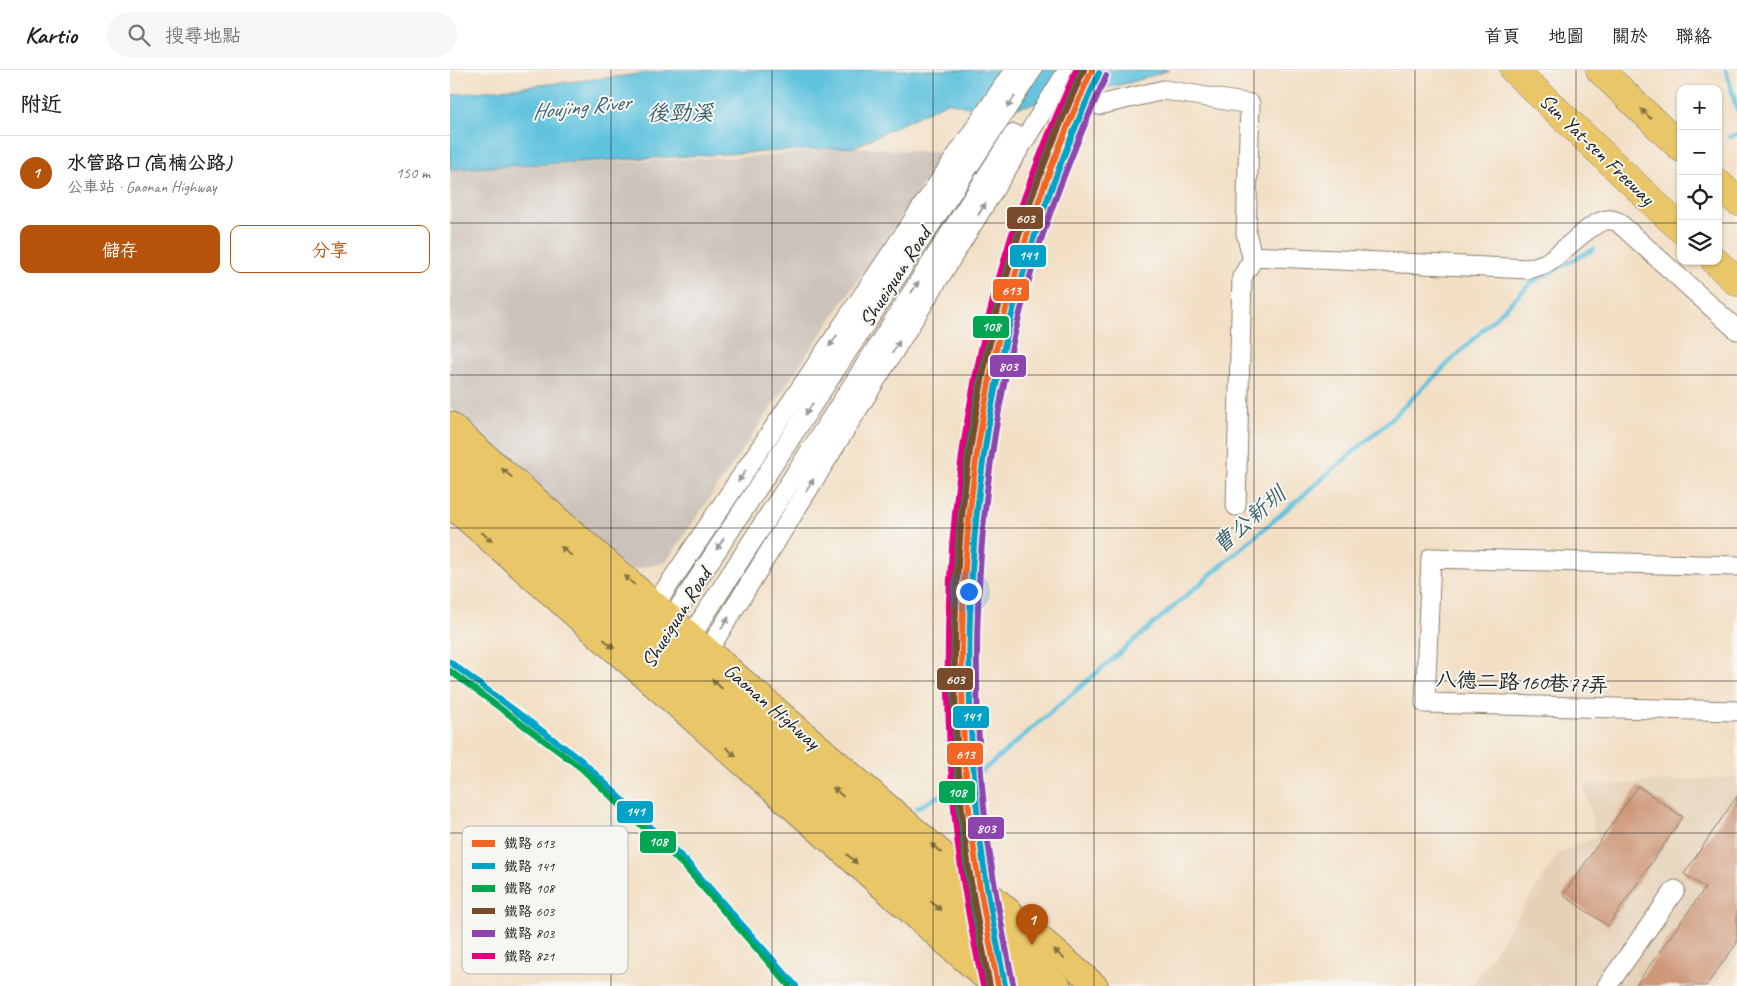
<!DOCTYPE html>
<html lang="zh-TW">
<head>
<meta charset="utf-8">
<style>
	:root { --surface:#fff; --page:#f6f6f6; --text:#202124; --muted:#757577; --line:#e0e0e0; --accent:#b45309 }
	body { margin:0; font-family:Caveat,"LXGW WenKai TC",sans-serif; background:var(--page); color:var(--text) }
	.controls { position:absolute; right:15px; top:15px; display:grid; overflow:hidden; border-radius:10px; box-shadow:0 1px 4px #0004 }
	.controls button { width:45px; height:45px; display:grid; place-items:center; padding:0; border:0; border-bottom:1px solid var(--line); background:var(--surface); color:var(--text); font:25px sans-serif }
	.you { position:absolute; left:518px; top:521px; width:18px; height:18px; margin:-12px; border:4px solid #fff; border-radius:50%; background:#1a73e8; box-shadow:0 0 0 8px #1a73e833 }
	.badge { display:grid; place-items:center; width:32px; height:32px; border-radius:50%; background:var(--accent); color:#fff; font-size:16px; font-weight:700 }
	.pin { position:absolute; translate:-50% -41px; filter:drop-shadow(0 1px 2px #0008) }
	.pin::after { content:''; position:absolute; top:26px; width:18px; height:15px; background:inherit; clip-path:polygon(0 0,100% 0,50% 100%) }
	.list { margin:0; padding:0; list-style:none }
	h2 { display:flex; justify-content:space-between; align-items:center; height:65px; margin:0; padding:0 20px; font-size:21px }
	h2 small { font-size:16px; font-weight:400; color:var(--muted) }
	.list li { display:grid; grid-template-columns:32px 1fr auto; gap:15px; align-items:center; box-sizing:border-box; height:75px; padding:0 20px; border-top:1px solid var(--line) }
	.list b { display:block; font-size:19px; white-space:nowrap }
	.list p { margin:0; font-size:16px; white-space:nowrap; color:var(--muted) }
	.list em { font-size:16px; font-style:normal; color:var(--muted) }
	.actions { display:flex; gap:10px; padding:15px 20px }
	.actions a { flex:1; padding:11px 0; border:1px solid var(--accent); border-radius:10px; text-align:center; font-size:18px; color:var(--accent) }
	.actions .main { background:var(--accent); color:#fff }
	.icon { flex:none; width:28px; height:28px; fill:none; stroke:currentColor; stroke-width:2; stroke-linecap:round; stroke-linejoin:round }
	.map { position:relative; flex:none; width:1287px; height:916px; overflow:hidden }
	header { display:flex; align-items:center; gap:30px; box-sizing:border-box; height:70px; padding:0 25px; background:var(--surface); border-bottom:1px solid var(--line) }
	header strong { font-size:24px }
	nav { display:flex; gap:28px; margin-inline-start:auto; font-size:18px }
	.search { width:350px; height:45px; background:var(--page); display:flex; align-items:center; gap:12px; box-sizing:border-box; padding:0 18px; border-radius:28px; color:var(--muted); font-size:19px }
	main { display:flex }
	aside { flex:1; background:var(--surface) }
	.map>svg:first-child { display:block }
	.built { fill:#e5d0b5 }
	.industrial { fill:#ccc2b9 }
	.water { fill:#5fc2de; stroke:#3e6f7d }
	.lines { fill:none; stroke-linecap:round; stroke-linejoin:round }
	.stream { stroke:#5fc2de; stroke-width:4.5 }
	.building { fill:#ce9778 }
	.minor-casing { stroke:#887e70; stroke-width:21 }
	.major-casing { stroke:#887e70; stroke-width:26 }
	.highway-casing { stroke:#887e70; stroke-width:29 }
	.minor { stroke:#fff; stroke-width:19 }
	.major { stroke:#e9c769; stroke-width:24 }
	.highway { stroke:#e9c769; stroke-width:28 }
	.rail-1-casing { stroke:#f6f6f2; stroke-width:10 }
	.rail-2-casing { stroke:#f6f6f2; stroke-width:10 }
	.rail-3-casing { stroke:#f6f6f2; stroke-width:10 }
	.rail-4-casing { stroke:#f6f6f2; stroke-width:10 }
	.rail-5-casing { stroke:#f6f6f2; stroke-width:10 }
	.rail-6-casing { stroke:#f6f6f2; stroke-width:10 }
	.rail-1 { stroke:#f26522; stroke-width:6 }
	.rail-2 { stroke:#01a2c5; stroke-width:6 }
	.rail-3 { stroke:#00a651; stroke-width:6 }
	.rail-4 { stroke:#7a4b2a; stroke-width:6 }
	.rail-5 { stroke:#8e44ad; stroke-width:6 }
	.rail-6 { stroke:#e5007d; stroke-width:6 }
	.oneway { fill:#999 }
	.oneway2 { fill:#827242 }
	.grid { fill:none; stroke:#1c1c1c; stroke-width:1; stroke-opacity:0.55 }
	.labels { text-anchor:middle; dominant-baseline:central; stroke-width:4; stroke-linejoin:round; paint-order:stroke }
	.street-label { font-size:21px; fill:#1c1c1c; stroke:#f6f6f2 }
	.water-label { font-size:22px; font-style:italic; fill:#375e6a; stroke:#f6f6f2 }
	.key { fill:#f6f6f2; stroke:#b5b5b2; stroke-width:1 }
	.key-label { font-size:14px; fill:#1c1c1c }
	.line-badge { stroke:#f6f6f2; stroke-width:2 }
	.badge-label { font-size:14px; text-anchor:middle; font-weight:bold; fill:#fff }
</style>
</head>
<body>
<header>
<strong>Kartio</strong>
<div class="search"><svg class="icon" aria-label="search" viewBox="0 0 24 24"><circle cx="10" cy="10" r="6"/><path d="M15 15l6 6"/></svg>搜尋地點</div>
<nav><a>首頁</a><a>地圖</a><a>關於</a><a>聯絡</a></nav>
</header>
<main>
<aside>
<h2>附近<small></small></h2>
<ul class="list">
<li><span class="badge">1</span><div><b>水管路口(高楠公路)</b><p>公車站 · Gaonan Highway</p></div><em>150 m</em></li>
</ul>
<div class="actions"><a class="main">儲存</a><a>分享</a></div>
</aside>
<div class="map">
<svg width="1287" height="916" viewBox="0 0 1287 916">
	<rect width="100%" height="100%" fill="#f6f6f2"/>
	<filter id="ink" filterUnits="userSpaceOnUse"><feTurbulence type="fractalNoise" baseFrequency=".02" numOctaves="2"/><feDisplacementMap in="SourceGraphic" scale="10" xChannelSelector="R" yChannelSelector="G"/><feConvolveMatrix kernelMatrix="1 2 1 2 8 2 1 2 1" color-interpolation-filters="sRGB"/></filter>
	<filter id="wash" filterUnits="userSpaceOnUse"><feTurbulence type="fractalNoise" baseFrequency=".0096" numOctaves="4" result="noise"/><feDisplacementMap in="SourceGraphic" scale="20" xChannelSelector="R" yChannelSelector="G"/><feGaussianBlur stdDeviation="1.12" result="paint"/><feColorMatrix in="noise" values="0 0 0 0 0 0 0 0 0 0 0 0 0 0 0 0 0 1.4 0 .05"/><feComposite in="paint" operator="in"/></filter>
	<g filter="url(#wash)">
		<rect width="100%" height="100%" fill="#f3dfc4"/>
		<path class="built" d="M1287,707V884L1264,916H1022L1109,783L1146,767L1134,716Z"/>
		<path class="industrial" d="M404,77L494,83L216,492L179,501L0,337V227H2L0,99L313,86Z"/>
		<path class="water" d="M227,0H720L682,12L543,43L497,32L404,77L0,99V25Z"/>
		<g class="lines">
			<path class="stream" d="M1276,0L1287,40
				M1279,67L1287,64
				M467,738L529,704L937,353L1082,212L1144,179"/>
		</g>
		<g id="blocks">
			<path class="building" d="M1188,716L1233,747L1158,856L1113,825Z
				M1287,726V873L1256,916H1185L1255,818L1234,804Z"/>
		</g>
	</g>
	<g filter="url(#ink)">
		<use href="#blocks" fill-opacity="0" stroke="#887e70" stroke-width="1"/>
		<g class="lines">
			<defs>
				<path id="minor" d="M649,35L714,20L800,34L796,163L802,186L1079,199C1083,197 1089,196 1094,194C1112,185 1139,152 1157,150C1161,149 1165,151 1168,152L1287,260
					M786,436L792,207L805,186
					M1287,496L981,488L975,633L1287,641
					M199,544L564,0
					M215,559L582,0
					M234,577L564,64
					M251,592L618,0
					M1157,916L1225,820"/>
				<path id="major" d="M0,354L291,609L646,916
					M0,382L171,528L281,627L609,916
					M0,408L577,916
					M0,435L544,916"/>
				<path id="highway" d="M1064,0L1231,159
					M1150,0L1231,78
					M1268,113L1287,131
					M1265,191L1287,212"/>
			</defs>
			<use href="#minor" class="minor-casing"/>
			<use href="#major" class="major-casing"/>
			<use href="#highway" class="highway-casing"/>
			<use href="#minor" class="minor"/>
			<use href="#major" class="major"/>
			<use href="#highway" class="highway"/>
			<defs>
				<path id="rail-1" d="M548,916C537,857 525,799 519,739C501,554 517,363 571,185C590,121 615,60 642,0"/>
				<path id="rail-2" d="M0,592L131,690L236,791L346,916
					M555,915C544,856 532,798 527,739C508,555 524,364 578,187C597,124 622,63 649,3"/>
				<path id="rail-3" d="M0,601L131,698L234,796L339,916
					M537,916C525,857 514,799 508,740C489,553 507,360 562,181C581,119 605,59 630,0"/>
				<path id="rail-4" d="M540,916C529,857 517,799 512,739C494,553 510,364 563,185C582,121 607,60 634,0"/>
				<path id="rail-5" d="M563,913C551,855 540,797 534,738C516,555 532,365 585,189C604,126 629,66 656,6"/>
				<path id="rail-6" d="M533,916C521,858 509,799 504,739C488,552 502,361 557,180C575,119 600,59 626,0"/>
			</defs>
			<use href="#rail-1" class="rail-1-casing"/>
			<use href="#rail-2" class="rail-2-casing"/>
			<use href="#rail-3" class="rail-3-casing"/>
			<use href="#rail-4" class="rail-4-casing"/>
			<use href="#rail-5" class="rail-5-casing"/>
			<use href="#rail-6" class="rail-6-casing"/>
			<use href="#rail-1" class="rail-1"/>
			<use href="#rail-2" class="rail-2"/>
			<use href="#rail-3" class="rail-3"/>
			<use href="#rail-4" class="rail-4"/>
			<use href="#rail-5" class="rail-5"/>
			<use href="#rail-6" class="rail-6"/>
		</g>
		<defs><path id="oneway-solid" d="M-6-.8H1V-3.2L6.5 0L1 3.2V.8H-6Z" transform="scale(1.25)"/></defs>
		<g class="oneway">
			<use href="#oneway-solid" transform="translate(561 32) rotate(123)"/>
			<use href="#oneway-solid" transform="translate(532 139) rotate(-58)"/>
			<use href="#oneway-solid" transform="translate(465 217) rotate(-57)"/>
			<use href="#oneway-solid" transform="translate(383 271) rotate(124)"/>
			<use href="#oneway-solid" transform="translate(446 277) rotate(-58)"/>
			<use href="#oneway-solid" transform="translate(359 339) rotate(123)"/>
			<use href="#oneway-solid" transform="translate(292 406) rotate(124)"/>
			<use href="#oneway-solid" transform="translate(360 415) rotate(-58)"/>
			<use href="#oneway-solid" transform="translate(270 474) rotate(123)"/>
			<use href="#oneway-solid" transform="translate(275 553) rotate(-58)"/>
		</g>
		<g class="oneway2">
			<use href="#oneway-solid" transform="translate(1196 44) rotate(-136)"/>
			<use href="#oneway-solid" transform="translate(57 403) rotate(-139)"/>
			<use href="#oneway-solid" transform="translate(37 467) rotate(41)"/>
			<use href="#oneway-solid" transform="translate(116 481) rotate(-140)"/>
			<use href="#oneway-solid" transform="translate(179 510) rotate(-139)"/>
			<use href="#oneway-solid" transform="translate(159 574) rotate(41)"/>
			<use href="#oneway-solid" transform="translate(267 614) rotate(-138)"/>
			<use href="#oneway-solid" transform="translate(281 682) rotate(42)"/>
			<use href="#oneway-solid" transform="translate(388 722) rotate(-139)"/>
			<use href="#oneway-solid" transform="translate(486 778) rotate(-139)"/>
			<use href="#oneway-solid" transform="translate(402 789) rotate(42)"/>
			<use href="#oneway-solid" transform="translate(486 836) rotate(41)"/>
			<use href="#oneway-solid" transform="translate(609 884) rotate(-139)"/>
		</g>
	</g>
	<path class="grid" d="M161,0V916M322,0V916M483,0V916M644,0V916M804,0V916M965,0V916M1126,0V916M0,153H1231M1268,153H1287M0,305H1287M0,458H1287M0,611H1287M0,763H1287"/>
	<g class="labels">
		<g class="street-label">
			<text transform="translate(1147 79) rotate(44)">Sun Yat-sen Freeway</text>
			<text transform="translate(445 207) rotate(-57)">Shueiguan Road</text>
			<text transform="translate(226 548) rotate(-58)">Shueiguan Road</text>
			<text transform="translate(1072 612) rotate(2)">八德二路160巷77弄</text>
			<text transform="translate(322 636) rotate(41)">Gaonan Highway</text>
		</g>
		<g class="water-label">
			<text transform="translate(131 37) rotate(-6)">Houjing River</text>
			<text x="230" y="43">後勁溪</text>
			<text transform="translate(799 450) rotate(-41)">曹公新圳</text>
		</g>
	</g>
	<rect x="12" y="756" width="166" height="148" rx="8" class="key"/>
	<rect x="22" y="770" width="23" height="7" fill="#f26522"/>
	<rect x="22" y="793" width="23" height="6" fill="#01a2c5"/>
	<rect x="22" y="815" width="23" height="7" fill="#00a651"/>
	<rect x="22" y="838" width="23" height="6" fill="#7a4b2a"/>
	<rect x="22" y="860" width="23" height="7" fill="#8e44ad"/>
	<rect x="22" y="883" width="23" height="6" fill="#e5007d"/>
	<g class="key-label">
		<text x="54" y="778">鐵路 613</text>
		<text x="54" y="801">鐵路 141</text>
		<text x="54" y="823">鐵路 108</text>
		<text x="54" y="846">鐵路 603</text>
		<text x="54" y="868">鐵路 803</text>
		<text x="54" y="891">鐵路 821</text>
	</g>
	<g class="line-badge">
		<rect x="556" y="136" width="38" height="24" rx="5" fill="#7a4b2a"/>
		<rect x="559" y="174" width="38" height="24" rx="5" fill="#01a2c5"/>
		<rect x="542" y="208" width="38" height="24" rx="5" fill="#f26522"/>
		<rect x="522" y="245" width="38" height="24" rx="5" fill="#00a651"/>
		<rect x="539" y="284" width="38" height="24" rx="5" fill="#8e44ad"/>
		<rect x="486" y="597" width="38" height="24" rx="5" fill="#7a4b2a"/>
		<rect x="502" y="635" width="38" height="24" rx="5" fill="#01a2c5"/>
		<rect x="496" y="672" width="38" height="24" rx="5" fill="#f26522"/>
		<rect x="488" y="710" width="38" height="24" rx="5" fill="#00a651"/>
		<rect x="166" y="730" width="38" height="24" rx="5" fill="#01a2c5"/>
		<rect x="517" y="746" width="38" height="24" rx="5" fill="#8e44ad"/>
		<rect x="189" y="760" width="38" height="24" rx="5" fill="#00a651"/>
	</g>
	<g class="badge-label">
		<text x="575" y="153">603</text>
		<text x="578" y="190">141</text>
		<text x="561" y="225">613</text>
		<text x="541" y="261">108</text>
		<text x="558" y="301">803</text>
		<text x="505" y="614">603</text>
		<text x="521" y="651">141</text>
		<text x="515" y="689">613</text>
		<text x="507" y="727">108</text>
		<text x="185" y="746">141</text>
		<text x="536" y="763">803</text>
		<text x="208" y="776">108</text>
	</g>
</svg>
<div class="controls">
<button>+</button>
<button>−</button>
<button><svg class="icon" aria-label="locate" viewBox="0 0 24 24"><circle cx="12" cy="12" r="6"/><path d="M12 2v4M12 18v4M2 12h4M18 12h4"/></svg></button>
<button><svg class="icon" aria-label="layers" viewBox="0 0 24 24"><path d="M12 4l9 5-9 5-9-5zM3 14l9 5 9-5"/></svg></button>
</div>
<div class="you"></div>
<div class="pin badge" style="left:582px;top:875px">1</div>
</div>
</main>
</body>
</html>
